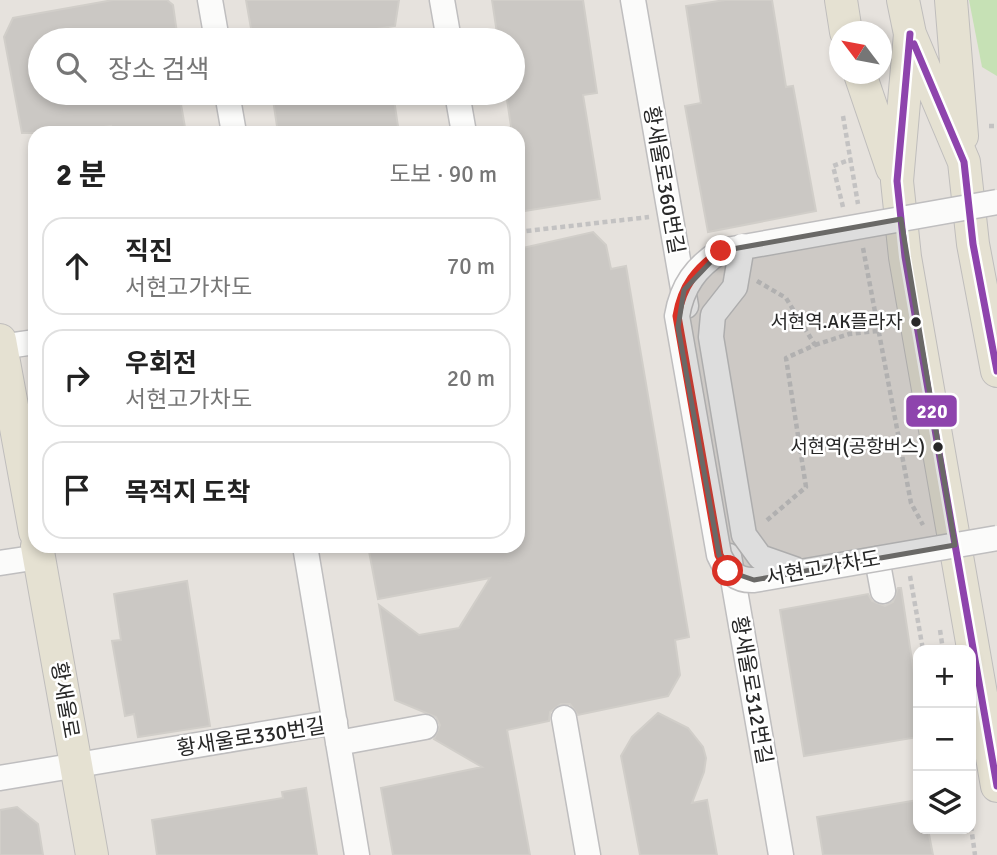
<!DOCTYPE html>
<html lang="ko">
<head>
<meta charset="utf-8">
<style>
	:root { --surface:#fff; --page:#f6f6f6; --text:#222; --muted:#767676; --line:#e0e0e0 }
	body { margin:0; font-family:Signika,"Noto Sans KR",sans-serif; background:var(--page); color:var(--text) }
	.controls { position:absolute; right:21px; bottom:21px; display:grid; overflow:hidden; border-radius:14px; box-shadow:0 4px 10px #0003 }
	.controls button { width:63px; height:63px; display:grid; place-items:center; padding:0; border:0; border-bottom:2px solid var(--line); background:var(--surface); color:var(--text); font:35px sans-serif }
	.compass { position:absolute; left:829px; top:21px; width:63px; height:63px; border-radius:50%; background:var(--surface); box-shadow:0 4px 10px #0003; rotate:302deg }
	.stop { position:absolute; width:21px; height:21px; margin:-16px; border:5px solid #d93025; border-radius:50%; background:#fff }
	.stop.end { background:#d93025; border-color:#fff; box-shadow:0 2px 7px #0008 }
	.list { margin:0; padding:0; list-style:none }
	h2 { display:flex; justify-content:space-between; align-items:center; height:91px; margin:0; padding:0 28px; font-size:30px }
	h2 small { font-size:23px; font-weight:400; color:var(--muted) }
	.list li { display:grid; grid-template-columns:46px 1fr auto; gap:21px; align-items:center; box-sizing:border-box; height:98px; margin:0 14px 14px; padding:0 14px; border:2px solid var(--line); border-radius:21px }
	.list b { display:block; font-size:26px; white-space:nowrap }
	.list p { margin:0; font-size:23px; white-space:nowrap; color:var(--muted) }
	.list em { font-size:23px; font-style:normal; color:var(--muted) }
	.icon { flex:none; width:38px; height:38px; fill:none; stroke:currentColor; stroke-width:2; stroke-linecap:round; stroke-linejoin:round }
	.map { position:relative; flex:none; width:997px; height:855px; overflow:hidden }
	.search { position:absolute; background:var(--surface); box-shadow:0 4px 10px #0003; left:28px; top:28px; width:497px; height:77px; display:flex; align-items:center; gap:18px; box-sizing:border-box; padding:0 24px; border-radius:38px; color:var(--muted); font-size:26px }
	.panel { position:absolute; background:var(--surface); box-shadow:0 4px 10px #0003; left:28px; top:126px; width:497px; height:427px; border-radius:21px }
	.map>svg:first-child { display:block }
	.green { fill:#c6e1b5 }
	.building { fill:#cbc8c4; stroke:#d1cec9; stroke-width:2 }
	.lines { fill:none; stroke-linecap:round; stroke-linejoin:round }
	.minor-casing { stroke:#bfbebf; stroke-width:27 }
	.major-casing { stroke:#bfbdbc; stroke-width:34 }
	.path { stroke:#c3c2c2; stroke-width:4.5; stroke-dasharray:5 3.5; stroke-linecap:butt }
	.minor { stroke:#fbfbfa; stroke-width:24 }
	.major { stroke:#e5e1d2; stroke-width:32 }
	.minor-bridge-casing { stroke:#bfbebf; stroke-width:27; stroke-linecap:butt }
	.minor-bridge { stroke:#fbfbfa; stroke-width:24 }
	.bus-1-casing { stroke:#fff; stroke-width:12 }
	.bus-1 { stroke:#8e44ad; stroke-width:7 }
	.route { stroke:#d93025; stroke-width:9 }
	.marked { fill:#6a6967; fill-opacity:0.2; stroke:#6a6967; stroke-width:5; stroke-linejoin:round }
	.bus-dot { fill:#282828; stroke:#fff; stroke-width:2.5 }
	.labels { text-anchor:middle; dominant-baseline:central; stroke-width:5; stroke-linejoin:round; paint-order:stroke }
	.bus-label { font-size:19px; fill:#282828; stroke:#fff; text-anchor:end }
	.street-label { font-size:21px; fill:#282828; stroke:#fff }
	.line-badge { stroke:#fff; stroke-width:2.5 }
	.badge-label { font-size:19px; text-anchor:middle; font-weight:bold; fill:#fff }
</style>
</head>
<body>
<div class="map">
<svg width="997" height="855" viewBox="0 0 997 855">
	<rect width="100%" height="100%" fill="#e6e2dd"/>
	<path class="green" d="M969,0H997V76L982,67Z"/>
	<path class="building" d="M113,0H167L173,5L178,40H40V93H179L186,133H112L111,126L65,133H22L4,37L13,18Z
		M246,0H399L395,26L310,40H253Z
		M492,0H583L597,93L583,95L600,199L524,211L518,174V133H512L506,93H513V40H498Z
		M725,0H772L786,87L793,86L816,211L708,232L685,106L701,103L686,6Z
		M272,93H393L399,133H278Z
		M593,232L606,245L611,269L626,266L689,637L675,640L680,675L668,696L578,715L570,704H561L550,712L549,721L507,730L530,855H393L381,788L482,767L434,739L440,725L436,717L395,700L379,605L419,635L459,628L490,578L378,599L368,546H518V249Z
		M187,581L210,726L138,737L134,714L125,716L112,641L121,640L114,594Z
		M898,588H901L918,700V737L804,756L780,610L868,594L872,601L885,606L893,602Z
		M658,713L688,728L703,747L706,758L704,772L692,803L707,800L717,855H640L621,756L632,737Z
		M306,788L317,855H157L152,820L283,798L282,792Z
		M918,800V829H928L933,855H823L817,817Z
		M17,807L38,824L43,855H0V810Z"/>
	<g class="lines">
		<defs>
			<path id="minor" d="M210,0L217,40
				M442,0L449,40
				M633,0L686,306
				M227,93L234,133
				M457,93L464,133
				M0,347L35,342
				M305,546L357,855
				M729,556L781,855
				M877,559L883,591
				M0,563L39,557
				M564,718L588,855
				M338,743L425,727
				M0,778L335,722"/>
			<path id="major" d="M841,0L846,32
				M903,0L910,34L964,162L973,244L997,371
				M951,0L962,136
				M910,34L897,181L905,257L997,786
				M860,74L892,168
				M0,340L35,532
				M37,546L92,855"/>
		</defs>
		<use href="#minor" class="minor-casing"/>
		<use href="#major" class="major-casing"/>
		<path class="path" d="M843,116L858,204
			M989,126H997
			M843,207L833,166L852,159
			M518,232L649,217
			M863,248L911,503L923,525
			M757,281L786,298L815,345L786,358L806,487L765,522
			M815,345L849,334L877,331
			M910,576L923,650
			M940,630L943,650
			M971,826L975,855"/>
		<use href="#minor" class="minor"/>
		<use href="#major" class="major"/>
		<defs>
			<path id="minor-bridge" d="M997,202L721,251C696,267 682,286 677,316L719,555C726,571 737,581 754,580L997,538
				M742,246L735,287L713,315L711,337L744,535L760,557L797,570"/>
		</defs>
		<use href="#minor-bridge" class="minor-bridge-casing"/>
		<use href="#minor-bridge" class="minor-bridge"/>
		<defs>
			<path id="bus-1" d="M910,34L897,181L905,257L997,786
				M914,44L964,162L973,244L997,371"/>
		</defs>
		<use href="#bus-1" class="bus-1-casing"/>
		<use href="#bus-1" class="bus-1"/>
	</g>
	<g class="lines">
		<path class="route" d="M721,251C696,268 682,286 677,316L719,555L728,571"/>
	</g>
	<path class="marked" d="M901,219L955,545L754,580L728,571L719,555L678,327L684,290L721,251Z"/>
	<g class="bus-dot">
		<circle cx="916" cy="322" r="6"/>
		<circle cx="938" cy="447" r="6"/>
	</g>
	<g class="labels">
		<g class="bus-label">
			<text x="903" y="322">서현역.AK플라자</text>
			<text x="925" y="447">서현역(공항버스)</text>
		</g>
		<g class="street-label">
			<text transform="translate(664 180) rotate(80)">황새울로360번길</text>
			<text transform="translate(823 568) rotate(-10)">서현고가차도</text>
			<text transform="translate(752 690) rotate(80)">황새울로312번길</text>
			<text transform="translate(65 700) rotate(80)">황새울로</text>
			<text transform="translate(251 737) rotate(-9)">황새울로330번길</text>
		</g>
	</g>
	<rect class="line-badge" x="905" y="394" width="53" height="34" rx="7" fill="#8e44ad"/>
	<g class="badge-label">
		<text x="932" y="418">220</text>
	</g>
</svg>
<div class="controls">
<button>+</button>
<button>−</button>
<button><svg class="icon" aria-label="layers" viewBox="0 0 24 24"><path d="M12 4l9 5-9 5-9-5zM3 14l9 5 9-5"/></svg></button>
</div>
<svg class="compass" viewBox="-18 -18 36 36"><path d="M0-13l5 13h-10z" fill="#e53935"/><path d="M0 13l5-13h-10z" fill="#767676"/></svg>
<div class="stop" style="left:728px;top:571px"></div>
<div class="stop end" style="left:721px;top:251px"></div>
<div class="search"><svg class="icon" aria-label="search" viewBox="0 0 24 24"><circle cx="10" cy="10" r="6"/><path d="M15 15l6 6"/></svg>장소 검색</div>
<section class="panel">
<h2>2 분<small>도보 · 90 m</small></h2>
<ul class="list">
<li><svg class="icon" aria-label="ahead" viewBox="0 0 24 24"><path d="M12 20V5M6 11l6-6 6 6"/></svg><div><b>직진</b><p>서현고가차도</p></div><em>70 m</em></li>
<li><svg class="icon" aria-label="right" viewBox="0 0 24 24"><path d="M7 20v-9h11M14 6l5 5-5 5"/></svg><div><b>우회전</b><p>서현고가차도</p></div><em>20 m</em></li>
<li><svg class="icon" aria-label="arrive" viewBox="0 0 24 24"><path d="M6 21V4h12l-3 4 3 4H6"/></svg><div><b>목적지 도착</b></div></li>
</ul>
</section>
</div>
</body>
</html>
